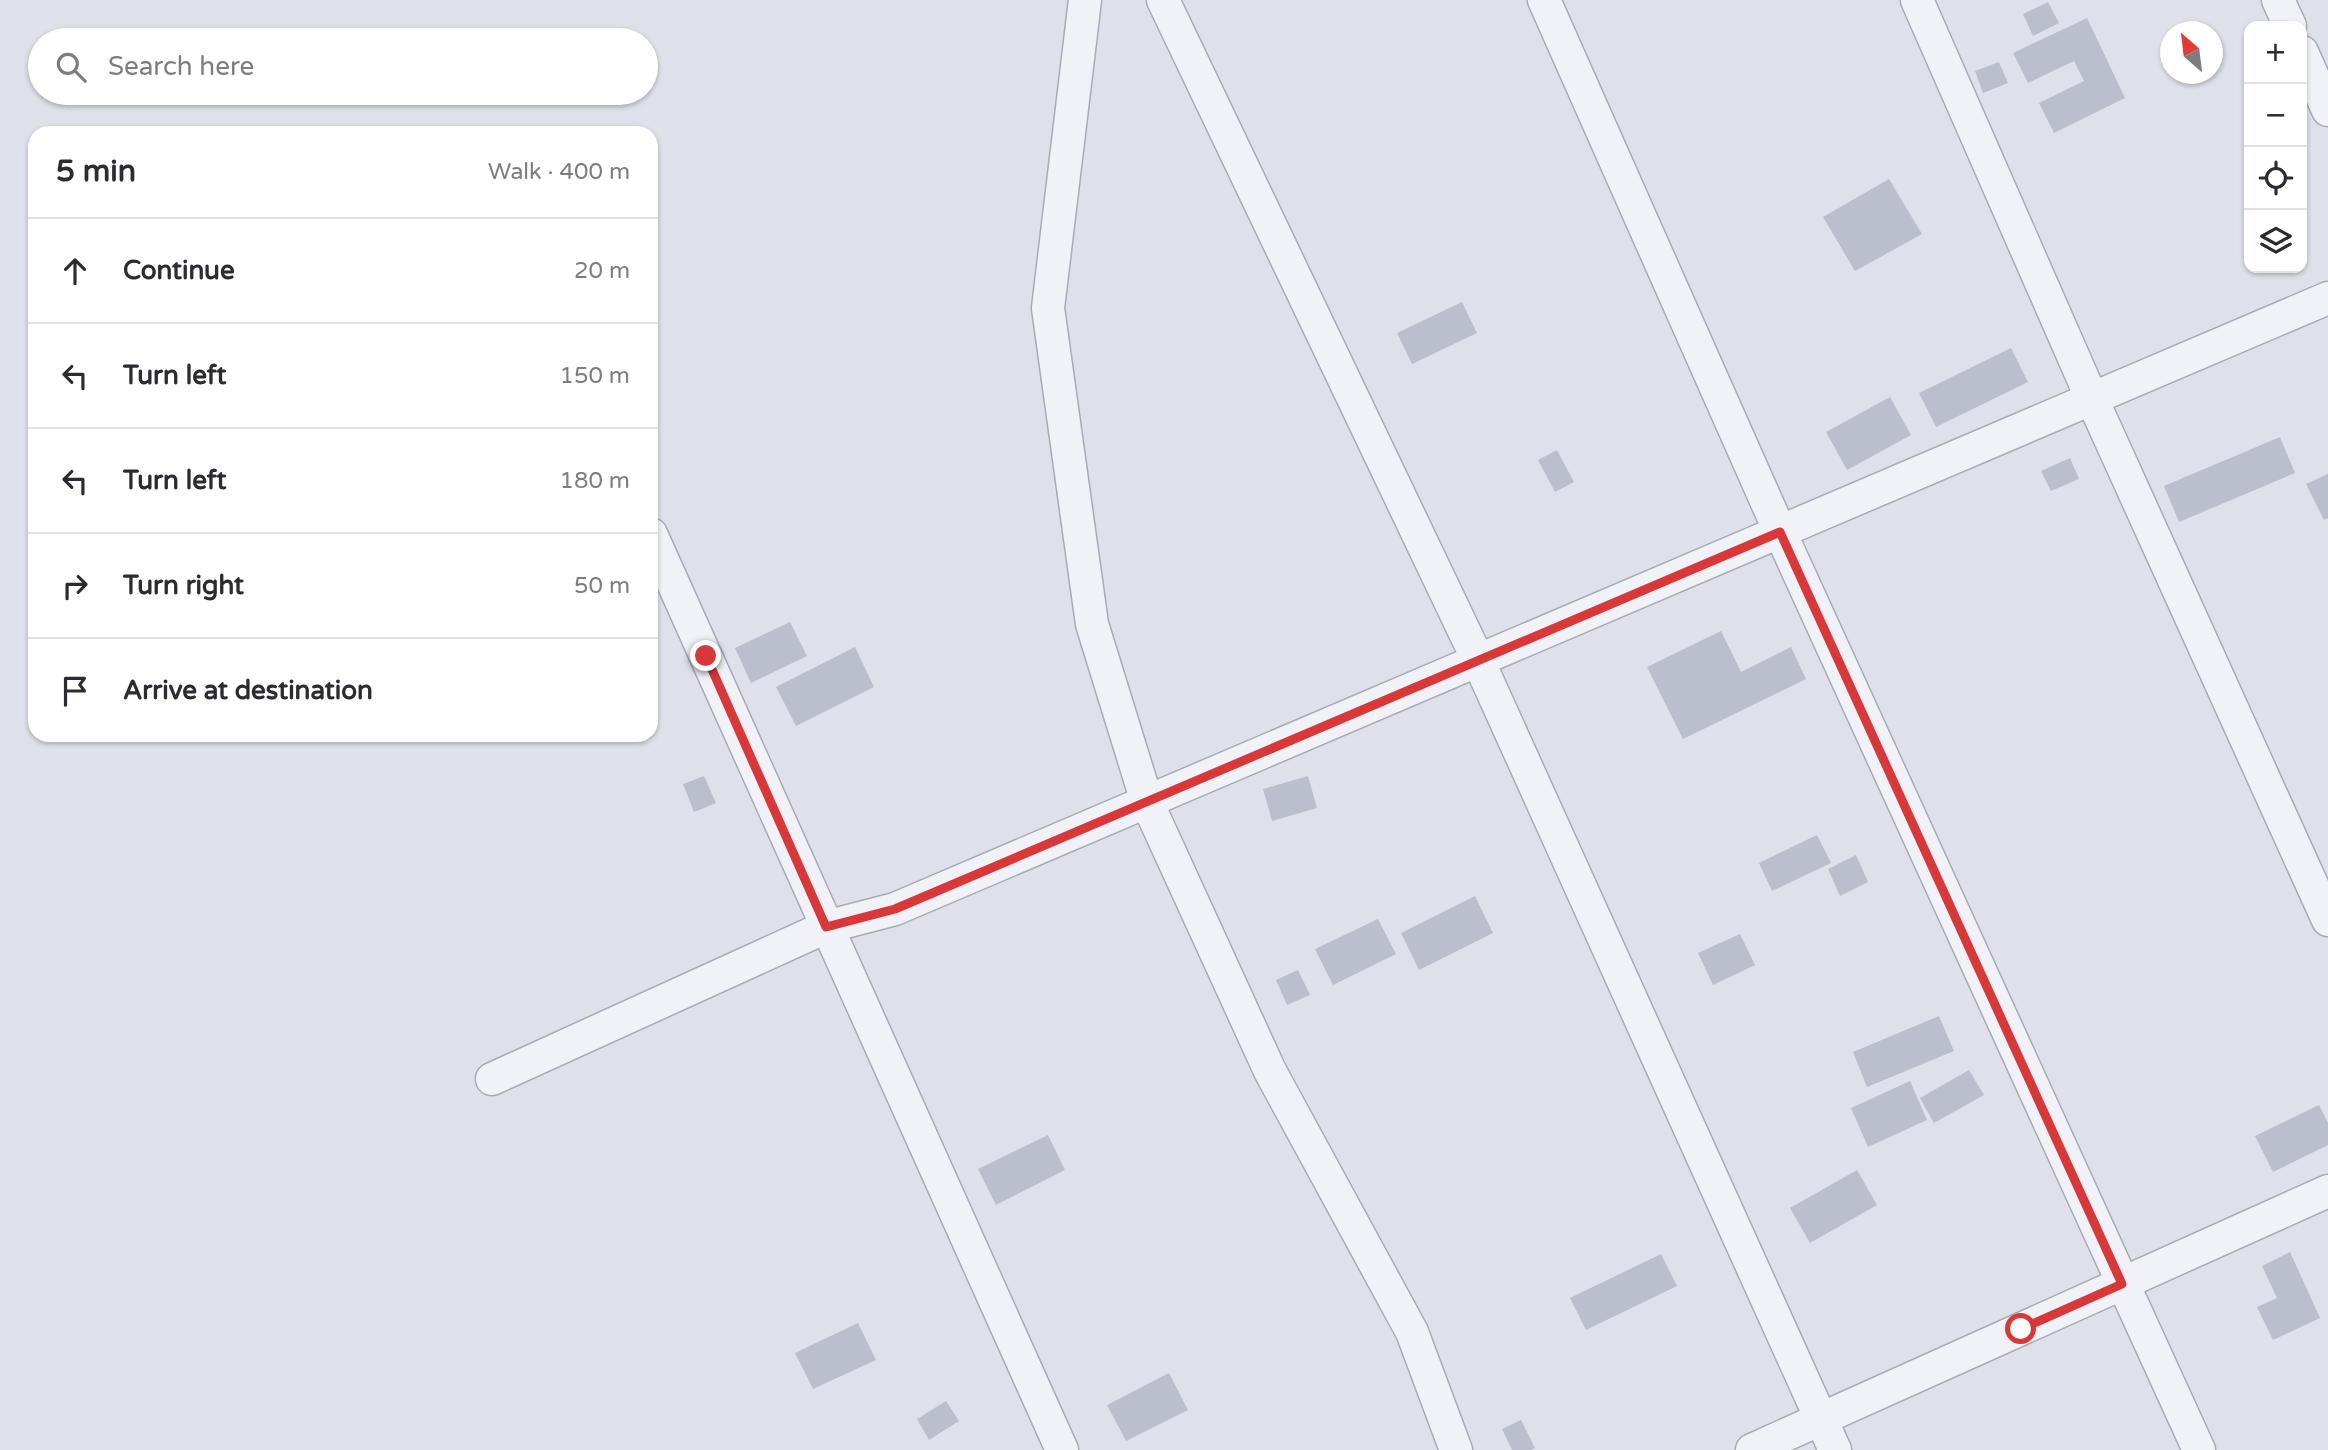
<!DOCTYPE html>
<html lang="en">
<head>
<meta charset="utf-8">
<style>
	:root { --surface:#fff; --page:#f7f7f7; --text:#2b2b33; --muted:#7c7c81; --line:#e1e1e2 }
	body { margin:0; font-family:"Varela Round",sans-serif; background:var(--page); color:var(--text) }
	.controls { position:absolute; right:21px; top:21px; display:grid; overflow:hidden; border-radius:14px; box-shadow:0 2px 5px #0004 }
	.controls button { width:63px; height:63px; display:grid; place-items:center; padding:0; border:0; border-bottom:2px solid var(--line); background:var(--surface); color:var(--text); font:35px sans-serif }
	.compass { position:absolute; left:2160px; top:21px; width:63px; height:63px; border-radius:50%; background:var(--surface); box-shadow:0 2px 5px #0004; rotate:332deg }
	.stop { position:absolute; width:21px; height:21px; margin:-16px; border:5px solid #da3738; border-radius:50%; background:#fff }
	.stop.end { background:#da3738; border-color:#fff; box-shadow:0 2px 7px #0008 }
	.list { margin:0; padding:0; list-style:none }
	h2 { display:flex; justify-content:space-between; align-items:center; height:91px; margin:0; padding:0 28px; font-size:30px }
	h2 small { font-size:23px; font-weight:400; color:var(--muted) }
	.list li { display:grid; grid-template-columns:46px 1fr auto; gap:21px; align-items:center; box-sizing:border-box; height:105px; padding:0 28px; border-top:2px solid var(--line) }
	.list b { display:block; font-size:26px; white-space:nowrap }
	.list em { font-size:23px; font-style:normal; color:var(--muted) }
	.icon { flex:none; width:38px; height:38px; fill:none; stroke:currentColor; stroke-width:2; stroke-linecap:round; stroke-linejoin:round }
	.map { position:relative; flex:none; width:2328px; height:1450px; overflow:hidden }
	.search { position:absolute; background:var(--surface); box-shadow:0 2px 5px #0004; left:28px; top:28px; width:630px; height:77px; display:flex; align-items:center; gap:18px; box-sizing:border-box; padding:0 24px; border-radius:38px; color:var(--muted); font-size:26px }
	.panel { position:absolute; background:var(--surface); box-shadow:0 2px 5px #0004; left:28px; top:126px; width:630px; height:616px; border-radius:21px }
	.map>svg:first-child { display:block }
	.building { fill:#bbbfcc }
	.lines { fill:none; stroke-linecap:round; stroke-linejoin:round }
	.minor-casing { stroke:#a7abb7; stroke-width:35 }
	.minor { stroke:#f1f2f7; stroke-width:32 }
	.route { stroke:#da3738; stroke-width:9 }
</style>
</head>
<body>
<div class="map">
<svg width="2328" height="1450" viewBox="0 0 2328 1450">
	<rect width="100%" height="100%" fill="#dee1e9"/>
	<path class="building" d="M2048,2L2059,23L2033,36L2023,14Z
		M2087,18L2125,98L2054,133L2039,103L2084,81L2074,61L2028,83L2013,53Z
		M1999,62L2008,83L1983,93L1975,71Z
		M1889,179L1922,234L1855,271L1823,217Z
		M1462,302L1477,333L1412,364L1397,333Z
		M2011,348L2028,382L1936,427L1919,393Z
		M1890,397L1911,435L1847,470L1826,432Z
		M2280,437L2295,473L2179,522L2164,486Z
		M1557,450L1574,482L1555,492L1538,460Z
		M2070,458L2079,479L2051,491L2041,471Z
		M2328,474V518L2324,520L2306,484Z
		M790,622L807,656L751,683L735,648Z
		M1721,631L1741,672L1791,647L1806,679L1683,739L1647,667Z
		M855,647L874,687L796,726L776,687Z
		M704,776L716,803L694,812L683,784Z
		M1308,776L1317,808L1272,821L1263,789Z
		M1817,835L1831,863L1772,891L1759,863Z
		M1856,855L1868,882L1840,896L1828,869Z
		M1475,896L1493,933L1419,970L1401,933Z
		M1378,919L1396,954L1333,985L1315,949Z
		M1740,934L1755,965L1713,985L1698,953Z
		M1298,970L1310,995L1287,1005L1276,980Z
		M1939,1016L1954,1051L1867,1087L1853,1052Z
		M1969,1070L1984,1095L1934,1123L1920,1098Z
		M1910,1081L1927,1120L1868,1147L1851,1108Z
		M2319,1105L2328,1123V1145L2273,1172L2255,1136Z
		M1048,1135L1065,1170L996,1205L978,1169Z
		M1857,1170L1877,1205L1810,1243L1790,1208Z
		M2290,1252L2320,1318L2273,1340L2257,1307L2277,1298L2262,1266Z
		M1661,1254L1677,1286L1586,1330L1570,1298Z
		M858,1323L876,1360L813,1389L795,1353Z
		M1169,1373L1188,1410L1126,1441L1107,1405Z
		M946,1401L959,1421L929,1440L917,1419Z
		M1521,1420L1535,1448L1531,1450H1512L1502,1429Z"/>
	<g class="lines">
		<defs>
			<path id="minor" d="M1085,0L1048,308L1092,624L1147,802L1270,1071L1412,1332L1456,1450
				M1163,0L1478,660L1835,1450
				M1544,0L1780,532L2199,1450
				M1917,0L2092,399L2328,920
				M2278,0L2290,26
				M2302,52L2328,110
				M651,534L1062,1450
				M492,1079L826,927L895,909L2328,298
				M1752,1450L2328,1191"/>
		</defs>
		<use href="#minor" class="minor-casing"/>
		<use href="#minor" class="minor"/>
	</g>
	<g class="lines">
		<path class="route" d="M706,656L826,927L895,909L1780,532L2122,1284L2021,1329"/>
	</g>
</svg>
<div class="controls">
<button>+</button>
<button>−</button>
<button><svg class="icon" aria-label="locate" viewBox="0 0 24 24"><circle cx="12" cy="12" r="6"/><path d="M12 2v4M12 18v4M2 12h4M18 12h4"/></svg></button>
<button><svg class="icon" aria-label="layers" viewBox="0 0 24 24"><path d="M12 4l9 5-9 5-9-5zM3 14l9 5 9-5"/></svg></button>
</div>
<svg class="compass" viewBox="-18 -18 36 36"><path d="M0-13l5 13h-10z" fill="#e53935"/><path d="M0 13l5-13h-10z" fill="#7c7c81"/></svg>
<div class="stop" style="left:2021px;top:1329px"></div>
<div class="stop end" style="left:706px;top:656px"></div>
<div class="search"><svg class="icon" aria-label="search" viewBox="0 0 24 24"><circle cx="10" cy="10" r="6"/><path d="M15 15l6 6"/></svg>Search here</div>
<section class="panel">
<h2>5 min<small>Walk · 400 m</small></h2>
<ul class="list">
<li><svg class="icon" aria-label="ahead" viewBox="0 0 24 24"><path d="M12 20V5M6 11l6-6 6 6"/></svg><div><b>Continue</b></div><em>20 m</em></li>
<li><svg class="icon" aria-label="left" viewBox="0 0 24 24"><path d="M17 20v-9H6M10 6l-5 5 5 5"/></svg><div><b>Turn left</b></div><em>150 m</em></li>
<li><svg class="icon" aria-label="left" viewBox="0 0 24 24"><path d="M17 20v-9H6M10 6l-5 5 5 5"/></svg><div><b>Turn left</b></div><em>180 m</em></li>
<li><svg class="icon" aria-label="right" viewBox="0 0 24 24"><path d="M7 20v-9h11M14 6l5 5-5 5"/></svg><div><b>Turn right</b></div><em>50 m</em></li>
<li><svg class="icon" aria-label="arrive" viewBox="0 0 24 24"><path d="M6 21V4h12l-3 4 3 4H6"/></svg><div><b>Arrive at destination</b></div></li>
</ul>
</section>
</div>
</body>
</html>
